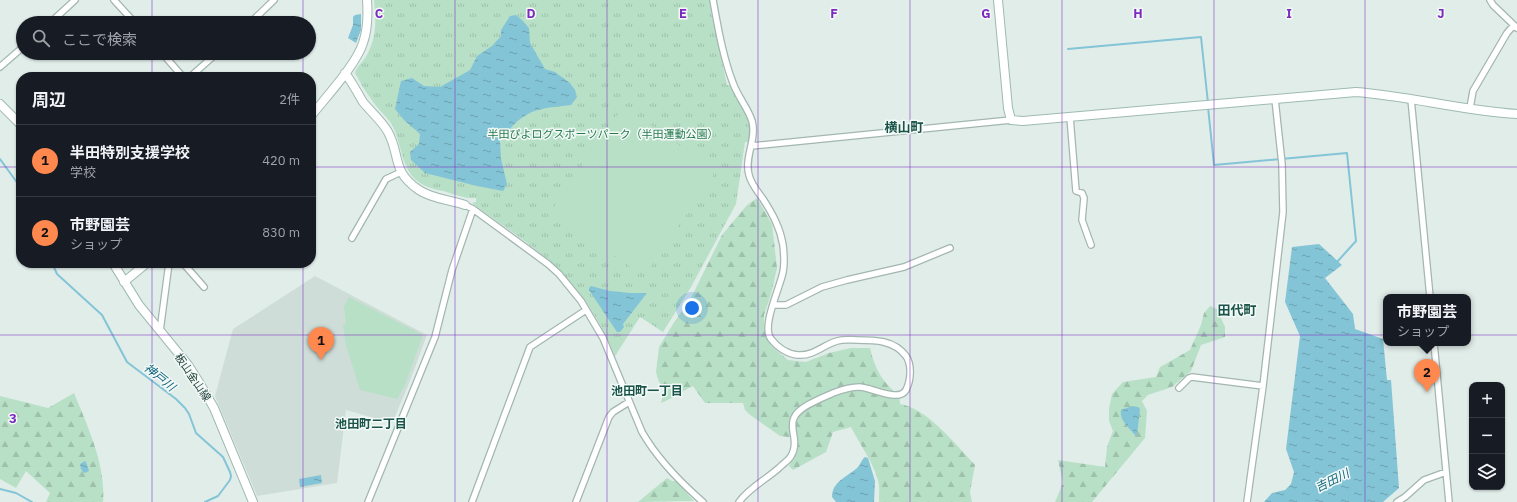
<!DOCTYPE html>
<html lang="ja">
<head>
<meta charset="utf-8">
<style>
	:root { --surface:#171b24; --page:#242831; --text:#f1f3f6; --muted:#9ea1a6; --line:#363941; --accent:#fe884e }
	body { margin:0; font-family:"IBM Plex Sans","Noto Sans JP",sans-serif; background:var(--page); color:var(--text) }
	.controls { position:absolute; right:12px; bottom:12px; display:grid; overflow:hidden; border-radius:8px; box-shadow:0 1px 3px #0004 }
	.controls button { width:36px; height:36px; display:grid; place-items:center; padding:0; border:0; border-bottom:1px solid var(--line); background:var(--surface); color:var(--text); font:20px sans-serif }
	.you { position:absolute; left:692px; top:308px; width:14px; height:14px; margin:-10px; border:3px solid #fff; border-radius:50%; background:#1a73e8; box-shadow:0 0 0 6px #1a73e833 }
	.badge { display:grid; place-items:center; width:26px; height:26px; border-radius:50%; background:var(--accent); color:#111; font-size:13px; font-weight:700 }
	.pin { position:absolute; translate:-50% -33px; filter:drop-shadow(0 1px 2px #0008) }
	.pin::after { content:''; position:absolute; top:21px; width:14px; height:12px; background:inherit; clip-path:polygon(0 0,100% 0,50% 100%) }
	.popup { position:absolute; left:1383px; top:294px; width:88px; height:52px; box-sizing:border-box; display:grid; place-content:center; border-radius:8px; background:var(--surface); filter:drop-shadow(0 1px 3px #0005); font-size:13px; white-space:nowrap; color:var(--muted) }
	.popup b { font-size:15px; color:var(--text) }
	.popup::after { content:''; position:absolute; left:50%; top:100%; margin-left:-8px; border:8px solid transparent; border-top-color:var(--surface) }
	.list { margin:0; padding:0; list-style:none }
	h2 { display:flex; justify-content:space-between; align-items:center; height:52px; margin:0; padding:0 16px; font-size:17px }
	h2 small { font-size:13px; font-weight:400; color:var(--muted) }
	.list li { display:grid; grid-template-columns:26px 1fr auto; gap:12px; align-items:center; box-sizing:border-box; height:72px; padding:0 16px; border-top:1px solid var(--line) }
	.list b { display:block; font-size:15px; white-space:nowrap }
	.list p { margin:0; font-size:13px; white-space:nowrap; color:var(--muted) }
	.list em { font-size:13px; font-style:normal; color:var(--muted) }
	.icon { flex:none; width:22px; height:22px; fill:none; stroke:currentColor; stroke-width:2; stroke-linecap:round; stroke-linejoin:round }
	.map { position:relative; flex:none; width:1517px; height:502px; overflow:hidden }
	.search { position:absolute; background:var(--surface); box-shadow:0 1px 3px #0004; left:16px; top:16px; width:300px; height:44px; display:flex; align-items:center; gap:10px; box-sizing:border-box; padding:0 14px; border-radius:22px; color:var(--muted); font-size:15px }
	.panel { position:absolute; background:var(--surface); box-shadow:0 1px 3px #0004; left:16px; top:72px; width:300px; height:196px; border-radius:16px }
	.map>svg:first-child { display:block }
	.built { fill:#cfddd8 }
	.forest { fill:url(#forest-firs) }
	.park { fill:url(#park-tufts) }
	.garden { fill:#b8e0c6 }
	.water { fill:url(#water-ripples) }
	.lines { fill:none; stroke-linecap:round; stroke-linejoin:round }
	.stream { stroke:#84c4d7; stroke-width:2 }
	.street-casing { stroke:#a3b6b1; stroke-width:8 }
	.secondary-casing { stroke:#9fbab2; stroke-width:10 }
	.street { stroke:#fff; stroke-width:5.5 }
	.secondary { stroke:#fff; stroke-width:8 }
	.grid { fill:none; stroke:#7b2cbf; stroke-width:1; stroke-opacity:0.55 }
	.labels { text-anchor:middle; dominant-baseline:central; stroke-width:3; stroke-linejoin:round; paint-order:stroke }
	.park-label { font-size:11px; fill:#267a4e; stroke:#f2f9f6 }
	.street-label { font-size:11px; fill:#20403a; stroke:#f2f9f6 }
	.water-label { font-size:12px; font-style:italic; fill:#146681; stroke:#f2f9f6 }
	.neighbourhood-label { font-size:12px; font-weight:bold; fill:#1a544a; stroke:#f2f9f6 }
	.quarter-label { font-size:13px; font-weight:bold; fill:#1a544a; stroke:#f2f9f6 }
	.grid-label { font-size:13px; text-anchor:middle; font-weight:bold; fill:#7b2cbf; stroke:#f2f9f6; stroke-width:3; stroke-linejoin:round; paint-order:stroke }
</style>
</head>
<body>
<div class="map">
<svg width="1517" height="502" viewBox="0 0 1517 502">
	<defs>
		<pattern id="forest-firs" width="22" height="20" patternUnits="userSpaceOnUse"><rect width="22" height="20" fill="#b8e0c6"/><path d="M5 1l3.5 6h-7zM16 11l3.5 6h-7z" fill="#9ec1ab"/></pattern>
		<pattern id="park-tufts" width="24" height="20" patternUnits="userSpaceOnUse"><rect width="24" height="20" fill="#b8e0c6"/><path d="M3 7l-1-3M5 7V3M7 7l1-3M15 17l-1-3M17 17v-4M19 17l1-3" fill="none" stroke="#9ec1ab"/></pattern>
		<pattern id="water-ripples" width="26" height="14" patternUnits="userSpaceOnUse"><rect width="26" height="14" fill="#84c4d7"/><path d="M2 4q2-2 4 0t4 0M15 11q2-2 4 0t4 0" fill="none" stroke="#6ca1af"/></pattern>
	</defs>
	<rect width="100%" height="100%" fill="#e1ede9"/>
	<path class="built" d="M315,276L427,335L408,386L392,423L346,410L337,483L257,496L215,396L233,329Z"/>
	<path class="forest" d="M757,198L772,224L777,268L771,294L764,315V328L771,346L788,360L806,362L829,353L851,348H870C875,369 882,382 899,395L900,404C927,408 957,446 975,465L970,492L972,502H879C879,495 880,487 878,480C872,460 860,445 851,427L833,432L826,452L793,470L789,466L796,453L797,438L780,436L749,414L745,410L743,403H705L693,386C682,391 672,399 661,403L665,388L659,382L656,372L659,347L673,324L691,298L722,235L747,205Z
		M1210,306L1217,309L1225,327V337L1201,345L1191,371L1172,387L1148,395L1142,401L1147,411L1145,438L1092,502H1055L1063,483L1058,460L1105,467L1107,447L1113,431L1109,421V409L1112,394L1123,382L1156,377L1160,367L1190,350L1201,325L1204,313Z
		M74,393C88,427 106,465 103,502H46L50,493L26,471L16,488L0,479V396L48,408Z
		M667,478L672,481H676L694,501L638,502Z"/>
	<path class="park" d="M374,0H710L711,12L727,85H732C743,106 752,118 750,142H745L736,204L691,287L663,332L640,317L615,356C601,321 578,285 548,260C524,239 497,222 472,203L476,202V198C464,199 454,194 443,191C438,190 433,189 428,187C399,176 404,145 391,123C385,115 377,108 371,99C365,91 360,82 355,73C357,66 363,62 367,55C377,35 376,22 374,0Z"/>
	<path class="garden" d="M629,110L713,169V176L649,269L638,272L555,215L554,207L620,111Z
		M349,297L423,335L405,385L397,399L360,390L346,345L343,325L346,324L344,307Z"/>
	<path class="water" d="M361,14V30L356,43L348,38L353,25V17L355,15Z
		M516,15L522,20L529,28L530,43L545,69L555,72L570,83L575,90L577,97L571,105C533,109 524,110 500,141L501,159L507,184L503,191L477,186L425,173L411,160L410,152L419,144L420,134L404,120L395,109L401,81L412,78L424,86L440,87L470,70L477,56L492,46L501,36V30L510,16Z
		M1319,244L1342,265L1325,278L1353,314L1355,329L1383,339L1387,380H1391L1399,488L1383,502H1264L1272,493L1285,490L1291,484L1294,472L1286,449L1300,336L1285,302L1292,247Z
		M591,286L610,291L630,293H647L623,324L624,327L620,332H617L589,290V288Z
		M1132,406L1138,407L1140,409L1137,435H1135C1129,428 1119,420 1121,410Z
		M865,457L868,458L875,481L874,502H836L832,497C832,481 849,476 858,467C861,463 862,459 865,457Z
		M85,461L86,462L89,471L85,473L83,472L81,469L80,464Z
		M321,475L322,483L300,487L299,479Z"/>
	<g class="lines">
		<path class="stream" d="M1068,49L1201,37L1208,103
			M1208,107L1214,165L1347,153L1356,241L1337,262
			M0,159L21,188
			M52,263L57,274L102,315L127,362L176,399L185,408L189,414L196,433L223,457L230,472L231,476L230,480L218,496L205,502
			M0,489L16,493L32,502"/>
		<defs>
			<path id="street" d="M114,0L135,23
				M713,0C718,28 723,57 733,83C738,97 748,108 752,121C757,139 744,157 749,175C751,184 758,192 763,199C772,213 780,227 783,245C784,254 785,263 783,272C780,288 761,326 771,339C777,347 787,354 798,355C814,356 823,345 837,341C844,339 850,340 857,340C875,340 894,340 906,356C912,365 911,380 906,390C899,403 871,387 859,387C850,387 841,390 833,393C822,398 798,407 794,418C791,423 793,431 794,437C795,444 795,450 791,456C789,460 784,463 780,467C767,479 749,488 739,502
				M1490,0L1493,5L1517,28
				M50,23L75,0
				M250,23L274,0
				M162,53L183,77
				M0,67L23,47
				M190,77L217,53
				M1411,99L1430,297
				M1470,108L1473,91L1507,33L1514,25
				M1070,117L1076,191L1082,193L1084,198L1082,220L1091,245
				M751,146L1011,120
				M465,205L473,209L548,264L559,274L581,301L603,338L642,432C657,458 680,482 703,502
				M352,238L386,179L401,172
				M183,263L204,287
				M774,305H786L822,287L847,280L904,267L950,248
				M160,331L169,263
				M1434,343L1449,502
				M1179,388L1189,378L1192,377L1263,386
				M368,502L435,337L452,270L473,209
				M472,502L530,347L586,310
				M576,502L609,417L613,412L629,402
				M1247,502L1263,386L1283,212L1282,164L1275,99
				M1397,502L1405,497L1424,480L1446,472"/>
			<path id="secondary" d="M998,0L1008,108L1011,120L1023,121L1356,92C1410,96 1463,111 1517,114
				M345,73C352,82 357,92 363,102C371,112 382,121 388,132C401,156 391,171 419,190C432,199 451,200 465,205
				M0,104L21,125
				M311,116C326,97 356,65 363,43C368,29 368,14 367,0
				M113,263L139,305L188,365L200,384L214,408L253,502
				M124,282L147,263"/>
		</defs>
		<use href="#street" class="street-casing"/>
		<use href="#secondary" class="secondary-casing"/>
		<use href="#street" class="street"/>
		<use href="#secondary" class="secondary"/>
	</g>
	<path class="grid" d="M152,0V23M303,0V23M455,0V502M607,0V502M758,0V502M910,0V502M1062,0V502M1214,0V502M1365,0V502M152,53V77M303,53V77M0,167H21M311,167H1517M152,263V502M303,263V502M0,335H1517"/>
	<g class="labels">
		<g class="park-label">
			<text x="603" y="134">半田ぴよログスポーツパーク（半田運動公園）</text>
		</g>
		<g class="street-label">
			<text transform="translate(193 377) rotate(56)">板山金山線</text>
		</g>
		<g class="water-label">
			<text transform="translate(160 377) rotate(39)">神戸川</text>
			<text transform="translate(1332 480) rotate(-26)">吉田川</text>
		</g>
		<g class="neighbourhood-label">
			<text x="647" y="390">池田町一丁目</text>
			<text x="371" y="423">池田町二丁目</text>
		</g>
		<g class="quarter-label">
			<text x="904" y="127">横山町</text>
			<text x="1237" y="310">田代町</text>
		</g>
	</g>
	<g class="grid-label">
		<text x="379" y="18">C</text>
		<text x="531" y="18">D</text>
		<text x="683" y="18">E</text>
		<text x="834" y="18">F</text>
		<text x="986" y="18">G</text>
		<text x="1138" y="18">H</text>
		<text x="1289" y="18">I</text>
		<text x="1441" y="18">J</text>
		<text x="13" y="423">3</text>
	</g>
</svg>
<div class="controls">
<button>+</button>
<button>−</button>
<button><svg class="icon" aria-label="layers" viewBox="0 0 24 24"><path d="M12 4l9 5-9 5-9-5zM3 14l9 5 9-5"/></svg></button>
</div>
<div class="you"></div>
<div class="pin badge" style="left:321px;top:360px">1</div>
<div class="pin badge" style="left:1427px;top:392px">2</div>
<div class="popup"><b>市野園芸</b>ショップ</div>
<div class="search"><svg class="icon" aria-label="search" viewBox="0 0 24 24"><circle cx="10" cy="10" r="6"/><path d="M15 15l6 6"/></svg>ここで検索</div>
<section class="panel">
<h2>周辺<small>2件</small></h2>
<ul class="list">
<li><span class="badge">1</span><div><b>半田特別支援学校</b><p>学校</p></div><em>420 m</em></li>
<li><span class="badge">2</span><div><b>市野園芸</b><p>ショップ</p></div><em>830 m</em></li>
</ul>
</section>
</div>
</body>
</html>
